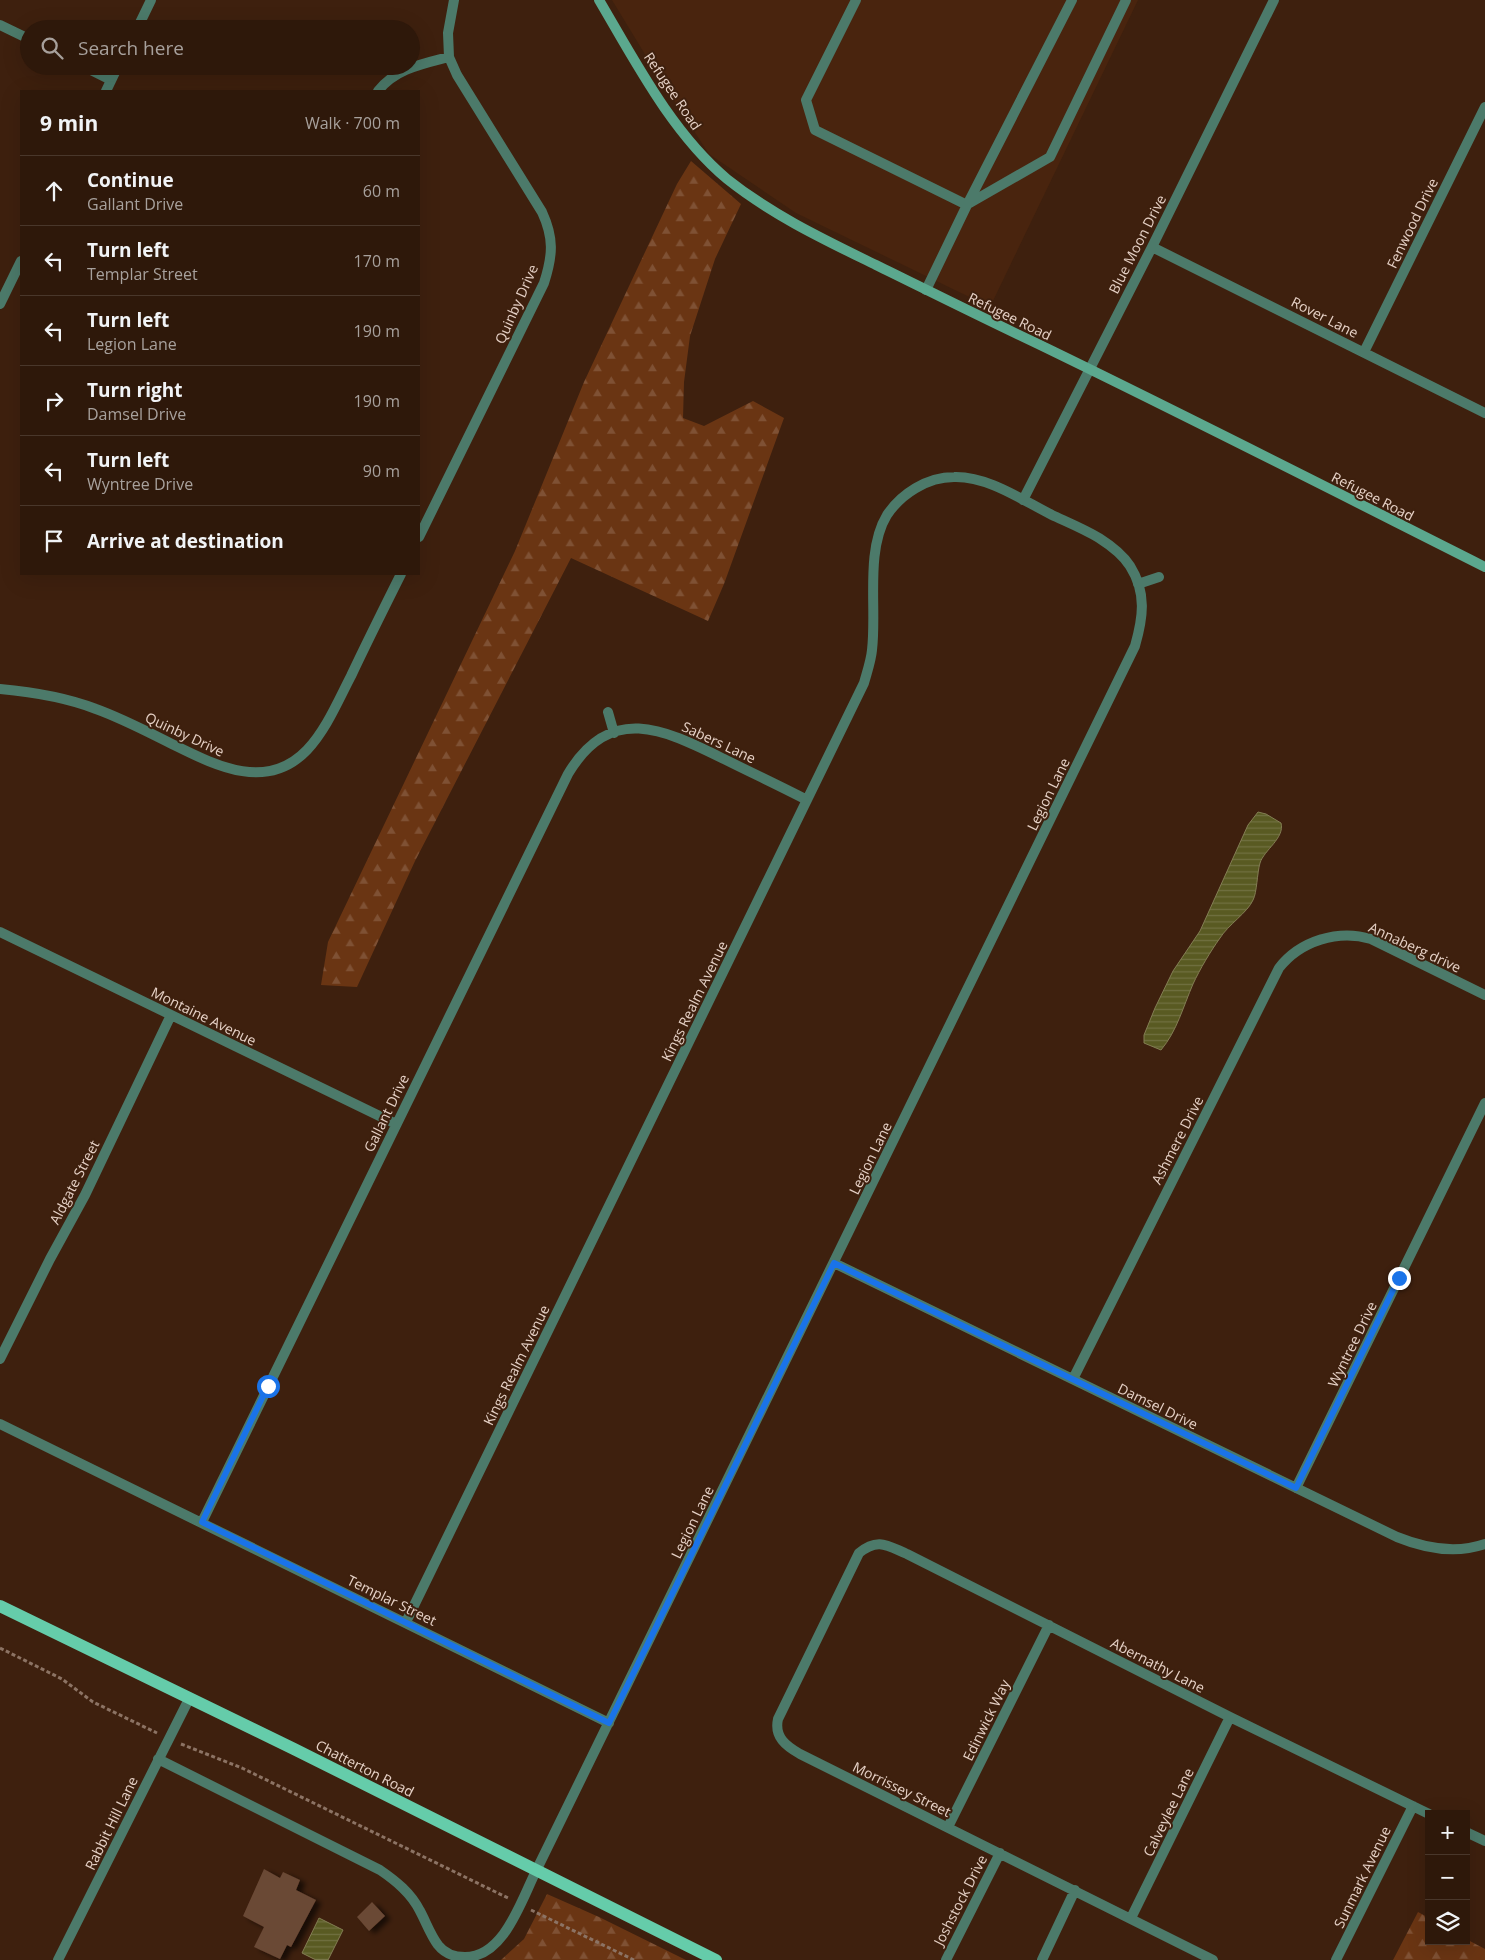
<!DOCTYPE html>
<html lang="en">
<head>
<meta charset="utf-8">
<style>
	:root { --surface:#2e180a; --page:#362113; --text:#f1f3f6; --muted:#a7a09c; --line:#49372b }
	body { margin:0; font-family:"Open Sans",sans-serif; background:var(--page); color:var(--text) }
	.controls { position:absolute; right:15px; bottom:15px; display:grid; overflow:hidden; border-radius:0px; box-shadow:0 5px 20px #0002 }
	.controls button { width:45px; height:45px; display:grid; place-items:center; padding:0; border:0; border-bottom:1px solid var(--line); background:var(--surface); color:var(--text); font:25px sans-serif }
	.stop { position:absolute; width:15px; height:15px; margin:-11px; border:4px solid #1a73e8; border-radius:50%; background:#fff }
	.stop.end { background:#1a73e8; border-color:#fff; box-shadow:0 1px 5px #0008 }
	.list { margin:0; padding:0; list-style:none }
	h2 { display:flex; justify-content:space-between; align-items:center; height:65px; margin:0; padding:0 20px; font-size:21px }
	h2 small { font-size:16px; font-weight:400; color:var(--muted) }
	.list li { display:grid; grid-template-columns:32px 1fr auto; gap:15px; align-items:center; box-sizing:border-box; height:70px; padding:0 20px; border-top:1px solid var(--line) }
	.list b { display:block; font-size:19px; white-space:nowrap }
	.list p { margin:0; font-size:16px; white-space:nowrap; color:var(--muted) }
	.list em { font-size:16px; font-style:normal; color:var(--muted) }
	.icon { flex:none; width:28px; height:28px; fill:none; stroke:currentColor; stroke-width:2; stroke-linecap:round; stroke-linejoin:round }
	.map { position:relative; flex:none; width:1485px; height:1960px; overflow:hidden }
	.search { position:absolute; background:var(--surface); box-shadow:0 5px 20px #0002; left:20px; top:20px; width:400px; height:55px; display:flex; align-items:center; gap:12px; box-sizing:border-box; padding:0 18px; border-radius:28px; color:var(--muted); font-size:19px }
	.panel { position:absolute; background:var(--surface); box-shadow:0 5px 20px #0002; left:20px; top:90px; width:400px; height:485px; border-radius:0px }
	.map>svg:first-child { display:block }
	.built { fill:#49240e }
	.forest { fill:url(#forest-firs) }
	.water { fill:url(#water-rules); stroke:#837e53 }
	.building { fill:#6a4835; filter:url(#shadow) }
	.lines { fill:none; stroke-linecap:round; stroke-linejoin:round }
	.path { stroke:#8c7364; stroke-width:3; stroke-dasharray:4 2.5; stroke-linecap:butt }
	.lane { stroke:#4c7a6a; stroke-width:10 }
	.street { stroke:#4c7a6a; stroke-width:10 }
	.secondary { stroke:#5ba88e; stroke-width:10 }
	.primary { stroke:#65ccaa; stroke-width:12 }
	.route { stroke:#1a73e8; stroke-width:6 }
	.labels { text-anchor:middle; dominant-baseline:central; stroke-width:4; stroke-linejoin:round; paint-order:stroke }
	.street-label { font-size:14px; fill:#e6d1c6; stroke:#3e200e }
</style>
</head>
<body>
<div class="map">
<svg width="1485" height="1960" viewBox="0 0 1485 1960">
	<defs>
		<pattern id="forest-firs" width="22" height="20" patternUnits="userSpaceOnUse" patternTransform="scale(1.25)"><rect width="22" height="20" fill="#6a3513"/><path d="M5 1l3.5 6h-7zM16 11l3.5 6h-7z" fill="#7f5134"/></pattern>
		<pattern id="water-rules" width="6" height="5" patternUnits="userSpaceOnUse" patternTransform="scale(1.25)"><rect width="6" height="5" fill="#595a22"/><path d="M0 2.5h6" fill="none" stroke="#717141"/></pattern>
		<filter id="shadow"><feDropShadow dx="5.5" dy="3" stdDeviation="2.5" flood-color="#0009"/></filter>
	</defs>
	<rect width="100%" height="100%" fill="#3e200e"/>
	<path class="built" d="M612,0H1138L990,307L796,213L709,154L660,79Z"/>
	<path class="forest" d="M691,161L741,204L715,259L690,336L684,382L683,418L704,426L753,401L784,418L724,584L708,621L571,558L415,861L357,987L321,985L328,942L515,551L584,382L677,184Z
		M547,1894L599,1917L686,1960H501L524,1939Z
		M1418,1912L1429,1918V1941H1466V1939L1485,1949V1960H1393Z"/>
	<path class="water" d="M1258,812L1266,814L1281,823C1285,838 1264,850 1260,863C1257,873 1257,893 1253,900C1248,912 1228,925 1220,938C1210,952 1200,969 1193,984C1183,1007 1177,1031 1161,1050L1144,1043V1035L1155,1008L1173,971L1200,931L1248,825Z
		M319,1918L343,1930L328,1960H316L302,1953Z"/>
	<path class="building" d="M264,1869L280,1878L283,1872L300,1880L296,1890L316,1900L291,1947L287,1945L280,1959L254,1947L264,1927L243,1916Z
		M372,1902L385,1916L369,1931L357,1917Z"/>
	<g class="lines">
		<path class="path" d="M0,1648L62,1679L93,1702L157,1733
			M181,1744L242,1768L510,1899
			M531,1910L634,1960"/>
		<path class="lane" d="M856,0L806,100L815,130L967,205
			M968,204L1050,157L1126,0
			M926,290L967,205L1072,0
			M158,1759L380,1870C396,1881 411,1893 420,1911C426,1922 430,1934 438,1945C445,1954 454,1957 465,1957C504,1957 521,1901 536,1871
			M58,1960L189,1699"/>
		<path class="street" d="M0,25L29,39
			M137,29L151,0
			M83,66L111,80
			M106,91L118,66
			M378,91C395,69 422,64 449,57
			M1152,247L1485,413
			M0,304L21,261
			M1364,352L1485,107
			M1023,500L1152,247L1274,0
			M419,537L544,283C553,255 554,238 542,212L457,75L449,57L448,33L454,0
			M1138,584L1159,577
			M0,689C33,692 65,697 96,709C121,718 144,730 168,742C211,763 265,794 307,750C326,730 338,701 351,676C367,642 384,608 401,574
			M608,712L614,733
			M0,932L396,1124
			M834,1263L1397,1537C1424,1548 1456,1554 1485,1544
			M0,1359L50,1259L85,1195L171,1015
			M1073,1379L1279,968C1300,941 1338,929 1371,939L1485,995
			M0,1424L609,1723
			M1296,1488L1485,1103
			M202,1522L568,774C611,702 665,730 724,759C752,773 780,786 807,800
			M406,1622L864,683C867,672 871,661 872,650C877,609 865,551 887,515C901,494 927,477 954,477C988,476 1022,500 1052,515C1067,522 1084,529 1099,538C1110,545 1123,555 1130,566C1147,593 1143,618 1135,646L536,1871
			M948,1827L1049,1625
			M1466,1832L1485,1841
			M1131,1918L1230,1717
			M946,1960L1000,1853
			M1042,1960L1075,1890
			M1213,1960L800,1754C786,1746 774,1737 778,1719L859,1553C878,1537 888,1546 907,1554L1230,1717L1429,1814
			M1336,1960L1413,1806"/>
		<path class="secondary" d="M599,0C635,61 672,133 727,179C772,215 825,240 876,265C929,291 983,318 1036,343C1187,416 1336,492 1485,567"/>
		<path class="primary" d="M0,1606L294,1749L716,1960"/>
	</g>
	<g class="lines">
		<path class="route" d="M268,1386L202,1522L609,1723L834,1263L1296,1488L1399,1278"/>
	</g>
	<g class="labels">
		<g class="street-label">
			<text transform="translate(673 91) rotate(56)">Refugee Road</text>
			<text transform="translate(1412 223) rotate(-64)">Fenwood Drive</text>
			<text transform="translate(1137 244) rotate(-63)">Blue Moon Drive</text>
			<text transform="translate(516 304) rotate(-66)">Quinby Drive</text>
			<text transform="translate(1010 316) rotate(26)">Refugee Road</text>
			<text transform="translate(1325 317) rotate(27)">Rover Lane</text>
			<text transform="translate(1373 496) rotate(27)">Refugee Road</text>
			<text transform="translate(185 734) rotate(25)">Quinby Drive</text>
			<text transform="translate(719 742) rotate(25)">Sabers Lane</text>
			<text transform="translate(1048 794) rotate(-64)">Legion Lane</text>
			<text transform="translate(1415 947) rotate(25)">Annaberg drive</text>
			<text transform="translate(694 1001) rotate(-64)">Kings Realm Avenue</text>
			<text transform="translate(204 1016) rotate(26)">Montaine Avenue</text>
			<text transform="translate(386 1113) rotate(-64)">Gallant Drive</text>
			<text transform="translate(1177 1140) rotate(-63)">Ashmere Drive</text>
			<text transform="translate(870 1158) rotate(-64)">Legion Lane</text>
			<text transform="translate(74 1182) rotate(-63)">Aldgate Street</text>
			<text transform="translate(1352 1344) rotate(-64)">Wyntree Drive</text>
			<text transform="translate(516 1365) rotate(-64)">Kings Realm Avenue</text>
			<text transform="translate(1158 1406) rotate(26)">Damsel Drive</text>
			<text transform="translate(692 1522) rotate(-64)">Legion Lane</text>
			<text transform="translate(392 1600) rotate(26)">Templar Street</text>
			<text transform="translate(1158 1665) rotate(27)">Abernathy Lane</text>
			<text transform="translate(986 1720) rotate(-64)">Edinwick Way</text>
			<text transform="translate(365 1768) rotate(27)">Chatterton Road</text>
			<text transform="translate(902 1789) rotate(26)">Morrissey Street</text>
			<text transform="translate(1168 1812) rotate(-64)">Calveylee Lane</text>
			<text transform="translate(111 1823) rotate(-64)">Rabbit Hill Lane</text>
			<text transform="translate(1362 1877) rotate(-64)">Sunmark Avenue</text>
			<text transform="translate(960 1900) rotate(-63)">Joshstock Drive</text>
		</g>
	</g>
</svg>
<div class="controls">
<button>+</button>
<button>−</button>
<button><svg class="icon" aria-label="layers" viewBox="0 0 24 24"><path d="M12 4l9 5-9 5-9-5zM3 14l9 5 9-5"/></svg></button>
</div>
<div class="stop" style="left:268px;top:1386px"></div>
<div class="stop end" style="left:1399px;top:1278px"></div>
<div class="search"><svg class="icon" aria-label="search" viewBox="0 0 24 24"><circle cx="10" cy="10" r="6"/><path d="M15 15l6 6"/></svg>Search here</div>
<section class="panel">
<h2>9 min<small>Walk · 700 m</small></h2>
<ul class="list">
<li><svg class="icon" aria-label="ahead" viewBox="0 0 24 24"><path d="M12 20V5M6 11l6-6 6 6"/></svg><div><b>Continue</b><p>Gallant Drive</p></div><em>60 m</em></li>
<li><svg class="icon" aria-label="left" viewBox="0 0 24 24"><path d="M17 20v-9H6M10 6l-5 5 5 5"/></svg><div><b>Turn left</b><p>Templar Street</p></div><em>170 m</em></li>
<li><svg class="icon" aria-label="left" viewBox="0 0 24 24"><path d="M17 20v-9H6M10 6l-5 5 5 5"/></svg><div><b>Turn left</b><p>Legion Lane</p></div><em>190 m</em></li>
<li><svg class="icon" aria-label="right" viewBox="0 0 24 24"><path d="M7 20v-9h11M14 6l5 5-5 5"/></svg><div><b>Turn right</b><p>Damsel Drive</p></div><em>190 m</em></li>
<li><svg class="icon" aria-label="left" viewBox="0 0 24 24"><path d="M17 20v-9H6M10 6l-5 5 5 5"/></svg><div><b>Turn left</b><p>Wyntree Drive</p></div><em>90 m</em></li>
<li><svg class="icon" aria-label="arrive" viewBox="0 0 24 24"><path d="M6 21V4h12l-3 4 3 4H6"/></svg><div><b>Arrive at destination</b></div></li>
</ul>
</section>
</div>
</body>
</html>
